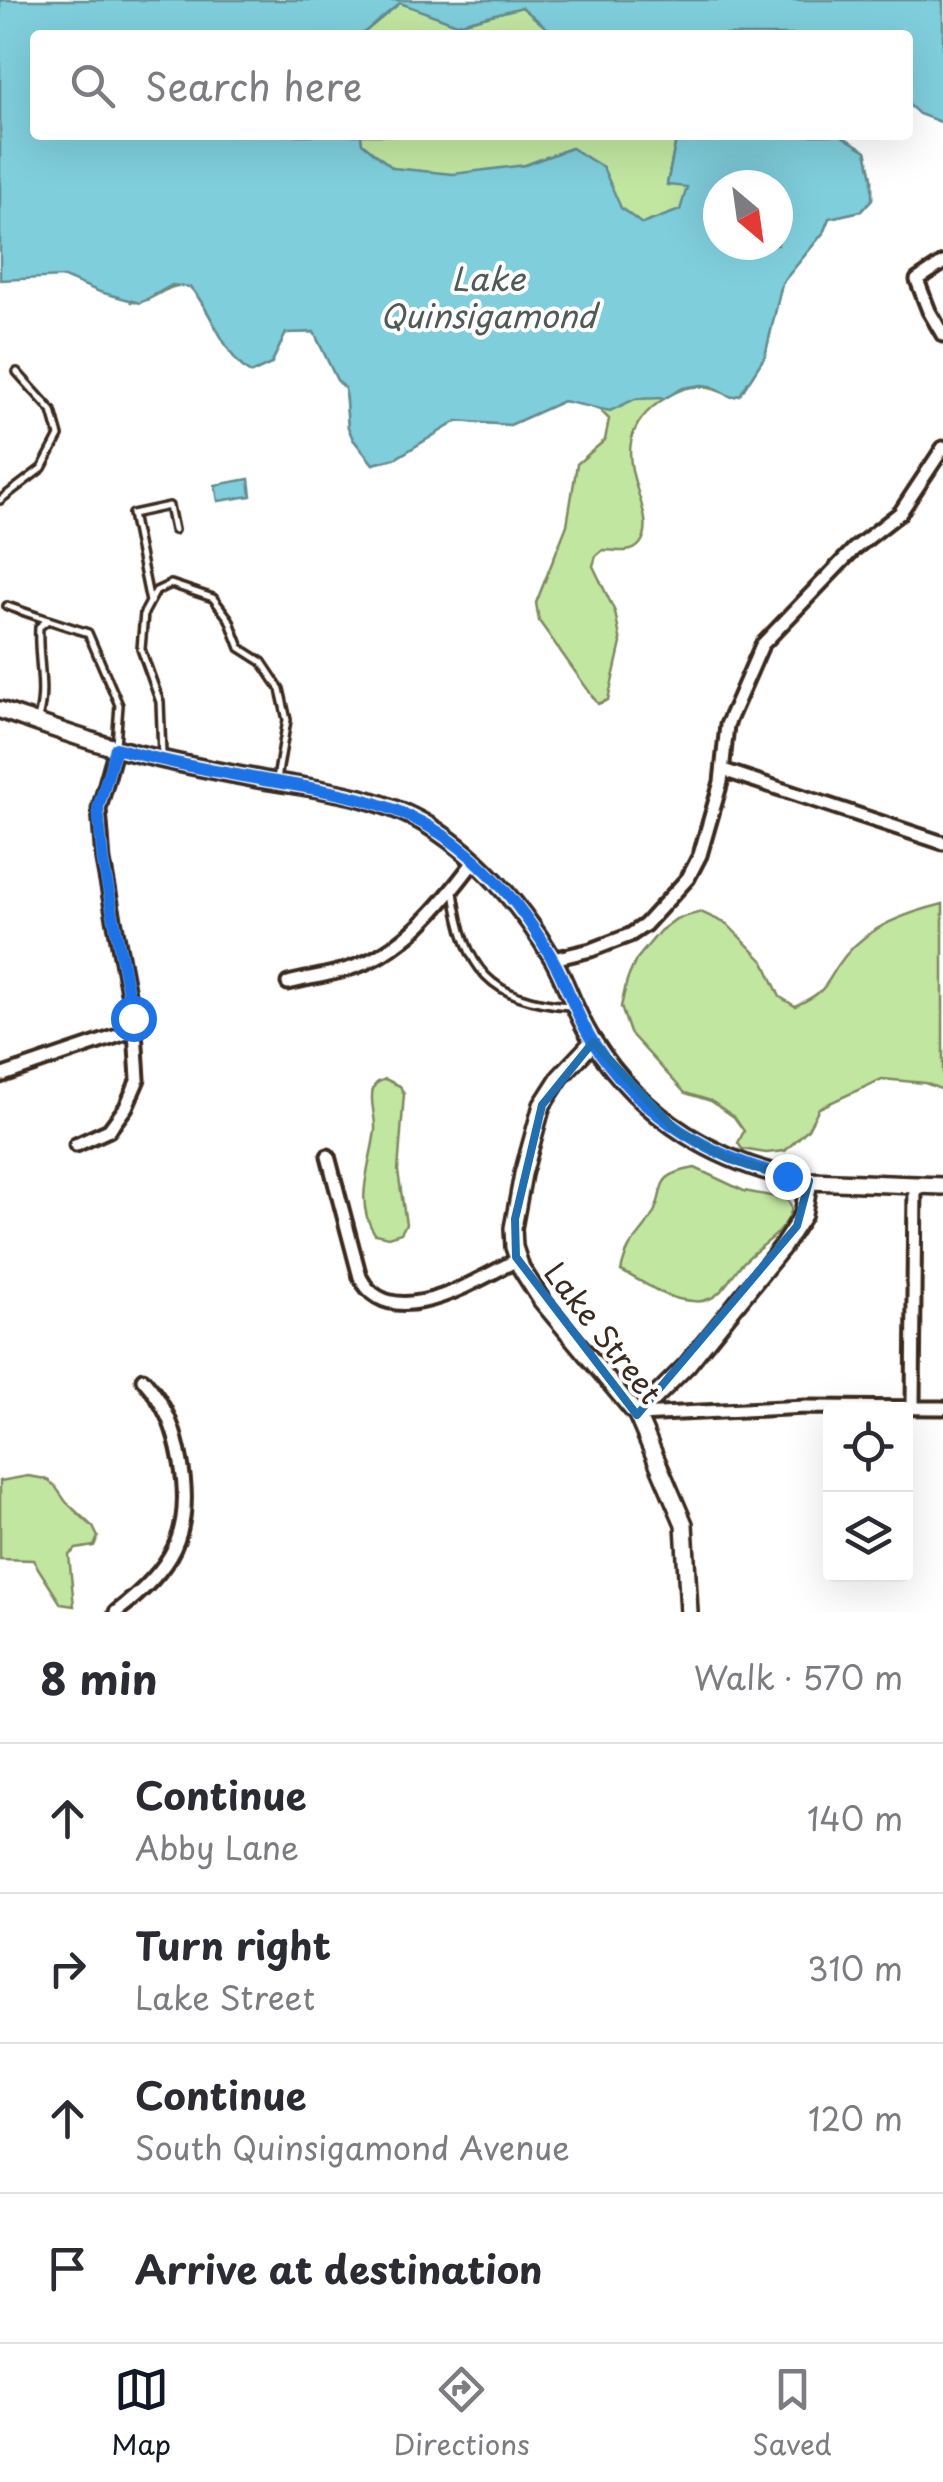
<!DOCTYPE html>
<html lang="en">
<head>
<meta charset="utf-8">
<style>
	:root { --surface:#fff; --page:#f2f2f3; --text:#2b2b33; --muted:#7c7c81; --line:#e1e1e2; --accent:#111827 }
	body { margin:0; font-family:"Playpen Sans",sans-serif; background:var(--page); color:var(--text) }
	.controls { position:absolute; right:30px; bottom:30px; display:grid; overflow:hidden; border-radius:10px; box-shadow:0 10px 40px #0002 }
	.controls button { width:90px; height:90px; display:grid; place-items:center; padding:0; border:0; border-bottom:2px solid var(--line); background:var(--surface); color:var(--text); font:50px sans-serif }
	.compass { position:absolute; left:703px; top:170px; width:90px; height:90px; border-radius:50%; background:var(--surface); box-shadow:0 10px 40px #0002; rotate:151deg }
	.stop { position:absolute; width:30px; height:30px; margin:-22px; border:8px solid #1a73e8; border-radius:50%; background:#fff }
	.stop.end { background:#1a73e8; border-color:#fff; box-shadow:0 2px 10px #0008 }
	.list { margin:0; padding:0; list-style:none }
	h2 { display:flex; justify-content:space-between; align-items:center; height:130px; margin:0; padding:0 40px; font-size:42px }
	h2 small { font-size:32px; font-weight:400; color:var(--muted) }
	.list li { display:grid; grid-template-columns:65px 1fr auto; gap:30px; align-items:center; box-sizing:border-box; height:150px; padding:0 40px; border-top:2px solid var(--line) }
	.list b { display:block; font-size:38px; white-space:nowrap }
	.list p { margin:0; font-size:32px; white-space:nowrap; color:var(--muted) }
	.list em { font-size:32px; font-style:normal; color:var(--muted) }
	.icon { flex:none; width:55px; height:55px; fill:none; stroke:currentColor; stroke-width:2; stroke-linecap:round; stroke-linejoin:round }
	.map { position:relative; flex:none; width:943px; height:1612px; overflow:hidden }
	.search { position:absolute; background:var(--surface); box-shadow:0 10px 40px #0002; left:30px; right:30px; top:30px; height:110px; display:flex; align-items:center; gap:25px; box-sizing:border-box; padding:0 35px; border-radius:10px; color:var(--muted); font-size:38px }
	.sheet { height:730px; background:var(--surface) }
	nav { display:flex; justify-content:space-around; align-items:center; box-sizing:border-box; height:140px; border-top:2px solid var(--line); background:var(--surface); font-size:28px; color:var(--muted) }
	nav a { display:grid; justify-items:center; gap:5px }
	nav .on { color:var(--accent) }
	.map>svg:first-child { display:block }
	.green { fill:#c1e6a0; stroke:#7e885f; stroke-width:2.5; fill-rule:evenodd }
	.water { fill:#7fcedc; stroke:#648c90; stroke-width:2.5; fill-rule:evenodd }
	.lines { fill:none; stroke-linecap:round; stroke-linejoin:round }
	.service-casing { stroke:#3b2a1e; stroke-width:12 }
	.minor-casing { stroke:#3b2a1e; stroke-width:19 }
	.secondary-casing { stroke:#3b2a1e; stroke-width:22 }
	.service { stroke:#fff; stroke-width:5 }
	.minor { stroke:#fff; stroke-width:11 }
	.secondary { stroke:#fff; stroke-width:15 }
	.route { stroke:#1a73e8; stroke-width:12 }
	.marked { fill:none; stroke:#1f6fb2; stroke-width:8; stroke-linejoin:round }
	.labels { text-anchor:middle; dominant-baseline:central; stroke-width:8; stroke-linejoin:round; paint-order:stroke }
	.street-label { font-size:30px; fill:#3b2a1e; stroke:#fff }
	.water-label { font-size:32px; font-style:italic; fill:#4f5b57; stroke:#fff }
</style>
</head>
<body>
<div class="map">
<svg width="943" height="1612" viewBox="0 0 943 1612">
	<rect width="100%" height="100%" fill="#fff"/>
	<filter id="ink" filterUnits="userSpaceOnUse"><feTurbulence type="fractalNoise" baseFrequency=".01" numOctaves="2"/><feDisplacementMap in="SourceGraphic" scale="20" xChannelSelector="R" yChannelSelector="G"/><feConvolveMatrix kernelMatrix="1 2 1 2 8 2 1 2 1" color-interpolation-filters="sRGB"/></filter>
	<g filter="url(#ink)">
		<path class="green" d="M400,2L457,24L522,7L555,35H361Z
			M211,135H677L667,184L687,186L840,135L866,151L872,178V199L861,211L829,218L823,233L782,283L765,356L740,395L732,397C707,384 691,382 667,397C587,445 666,510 640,544C631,555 616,550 603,550L596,556L593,566L615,612L621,643L608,700L598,704L539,621L536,603L567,525L577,464L605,440L609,419L600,410L577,402L563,401L510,425L457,421L396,458L373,464L353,439L348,427L345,388L337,380L314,332L286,333L271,364L251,373C225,359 212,309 190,287C166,280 154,305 131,302ZM718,185H778V245H718Z
			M943,904V1090L925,1083L882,1079L819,1108L808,1129L785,1151L766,1153L742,1149L738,1143L744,1131L734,1117L711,1101L685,1093L630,1033L621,1007L627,980L636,960L660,931L676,919L701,912L727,924L764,962L780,997L795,1006C833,988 822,985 845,956C869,926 907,913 943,904Z
			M385,1079L400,1086L404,1094L398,1171L406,1224L401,1233L388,1237L375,1234C353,1202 371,1165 375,1130C376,1117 369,1101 373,1089C375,1082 379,1082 385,1079Z
			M695,1168L744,1191L787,1199C791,1206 793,1207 790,1214C782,1237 755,1248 741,1265C731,1276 723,1294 709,1299C704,1301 698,1302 693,1301C665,1300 645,1282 621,1271C629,1237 638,1242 652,1216C668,1188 650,1176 695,1168Z
			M28,1476L46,1479L55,1486L66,1502L93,1527L98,1537L94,1546L76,1549L69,1555L74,1606L61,1604L33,1560L0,1559V1481Z"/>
		<path class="water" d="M0,0H943V123L919,114L908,104V35H555L522,7L457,24L400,3L361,35H35V135H361L362,143L393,168L453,174L525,165L571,148L603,167L621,208L642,224L680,210L687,187L667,185L677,135H840L866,151L872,178V199L861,211L829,218L823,233L782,283L765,356L740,395L732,397L711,386L701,385L683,388L665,398L635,399L610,411L563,401L510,425L457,421L396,458L373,464L353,439L348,427L345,388L337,380L314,332L286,333L271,364L251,373C225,359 212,309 190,287L172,285L140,303L100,292L64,277L0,280ZM778,185V245H718V185Z
			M249,479L251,496L218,501L215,485Z"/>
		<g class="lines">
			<defs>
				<path id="service" d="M0,500L42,468L59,436L52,411L17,372
					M150,602L132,514L169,506L174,530
					M7,606L48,620
					M38,718C47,689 37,658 39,627L48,620L88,633L119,705L116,745
					M162,754L160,702L141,649L144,613L156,591L171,584L213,598L229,619L240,648L262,662L280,689L287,720L277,779
					M454,892C465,969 489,1000 569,1006"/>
				<path id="minor" d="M943,263L917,280L929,311L943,335
					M723,770L943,843
					M553,959L591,950L630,935L645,925L688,878L700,855L721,782L727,725L762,645L854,549L900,513L943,448
					M288,983C308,978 329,975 348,969C403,953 442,904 475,860
					M0,1076L135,1030
					M76,1145L109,1130L126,1107L138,1079L135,1030L103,861L99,809L116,748
					M328,1156L360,1277C390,1336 475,1281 517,1260
					M913,1406L915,1185
					M638,1415L806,1407L943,1408
					M116,1612C171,1570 194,1534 181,1463C175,1429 166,1405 143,1379"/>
				<path id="secondary" d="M0,710C50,727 100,746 152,757C189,766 227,773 264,780C324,790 385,796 437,831C486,864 523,909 553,959C568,986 576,1016 593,1041C643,1120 719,1165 809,1181
					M593,1042L560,1077L542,1105L523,1174L513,1228L514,1247L521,1268L542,1301L637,1415L684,1524L689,1612
					M637,1415L687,1365L783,1246L803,1215L809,1181L943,1186"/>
			</defs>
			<use href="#service" class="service-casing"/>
			<use href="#minor" class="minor-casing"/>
			<use href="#secondary" class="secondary-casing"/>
			<use href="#service" class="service"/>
			<use href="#minor" class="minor"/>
			<use href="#secondary" class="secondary"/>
		</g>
	</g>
	<g class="lines" filter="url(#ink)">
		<path class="route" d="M133,1018L103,862L98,808L116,748C164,762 214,771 264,780C330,791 393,799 450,840C493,871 527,914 553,960C568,986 576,1016 593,1042C639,1113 705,1156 787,1176"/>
	</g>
	<path class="marked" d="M593,1042L676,1131L727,1158L809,1181L797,1226L637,1415L516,1257L515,1219L542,1105Z"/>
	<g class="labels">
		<g class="street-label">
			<text transform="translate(604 1332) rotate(52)">Lake Street</text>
		</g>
		<g class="water-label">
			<text x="488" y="278">Lake<tspan x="488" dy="37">Quinsigamond</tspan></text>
		</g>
	</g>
</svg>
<div class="controls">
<button><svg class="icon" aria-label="locate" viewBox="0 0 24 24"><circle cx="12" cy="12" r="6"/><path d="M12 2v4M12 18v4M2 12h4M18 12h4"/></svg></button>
<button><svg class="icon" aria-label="layers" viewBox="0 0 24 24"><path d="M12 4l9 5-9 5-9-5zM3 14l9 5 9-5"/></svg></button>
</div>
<svg class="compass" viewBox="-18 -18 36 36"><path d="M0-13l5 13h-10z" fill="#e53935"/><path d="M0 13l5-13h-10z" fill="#7c7c81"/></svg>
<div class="stop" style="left:133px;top:1018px"></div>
<div class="stop end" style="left:787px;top:1176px"></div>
<div class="search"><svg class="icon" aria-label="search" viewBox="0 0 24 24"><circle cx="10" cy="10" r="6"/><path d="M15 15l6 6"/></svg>Search here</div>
</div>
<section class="sheet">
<h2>8 min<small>Walk · 570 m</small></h2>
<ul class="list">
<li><svg class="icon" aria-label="ahead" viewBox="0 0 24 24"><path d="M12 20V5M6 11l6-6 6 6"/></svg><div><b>Continue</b><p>Abby Lane</p></div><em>140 m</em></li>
<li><svg class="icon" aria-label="right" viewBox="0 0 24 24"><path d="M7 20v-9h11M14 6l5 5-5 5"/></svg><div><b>Turn right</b><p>Lake Street</p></div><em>310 m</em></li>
<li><svg class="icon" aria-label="ahead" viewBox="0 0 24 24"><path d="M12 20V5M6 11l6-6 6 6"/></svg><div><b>Continue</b><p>South Quinsigamond Avenue</p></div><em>120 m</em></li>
<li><svg class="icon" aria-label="arrive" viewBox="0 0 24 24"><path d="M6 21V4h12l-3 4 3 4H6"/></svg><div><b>Arrive at destination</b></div></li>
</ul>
</section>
<nav>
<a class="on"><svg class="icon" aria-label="map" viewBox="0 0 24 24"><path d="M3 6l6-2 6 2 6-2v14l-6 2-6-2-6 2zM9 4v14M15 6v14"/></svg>Map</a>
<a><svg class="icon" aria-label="directions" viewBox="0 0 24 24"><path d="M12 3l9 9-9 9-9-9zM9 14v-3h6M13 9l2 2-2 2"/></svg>Directions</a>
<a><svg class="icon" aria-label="saved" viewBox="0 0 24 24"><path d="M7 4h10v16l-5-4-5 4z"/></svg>Saved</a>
</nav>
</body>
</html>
